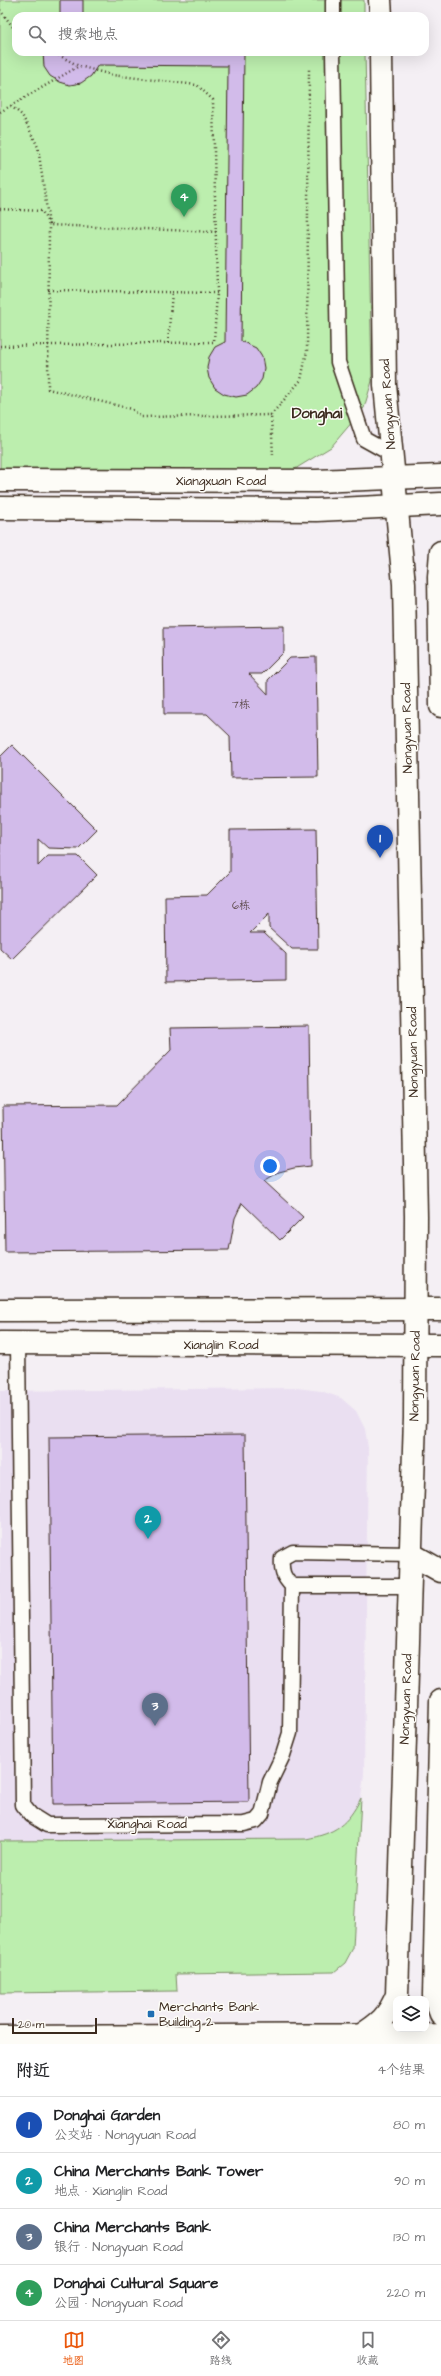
<!DOCTYPE html>
<html lang="zh">
<head>
<meta charset="utf-8">
<style>
	:root { --surface:#fff; --page:#f2f2f2; --text:#202124; --muted:#757577; --line:#e0e0e0; --accent:#ea580c }
	body { margin:0; font-family:"Architects Daughter","LXGW WenKai TC",sans-serif; background:var(--page); color:var(--text) }
	.controls { position:absolute; right:12px; bottom:12px; display:grid; overflow:hidden; border-radius:8px; box-shadow:0 4px 16px #0002 }
	.controls button { width:36px; height:36px; display:grid; place-items:center; padding:0; border:0; border-bottom:1px solid var(--line); background:var(--surface); color:var(--text); font:20px sans-serif }
	.scale { position:absolute; left:12px; bottom:10px; width:85px; box-sizing:border-box; padding-left:4px; border:2px solid #3b2a1e; border-top:0; font-size:11px; line-height:14px; white-space:nowrap; color:#3b2a1e; -webkit-text-stroke:3px #fdfcf7; paint-order:stroke }
	.you { position:absolute; left:270px; top:1166px; width:14px; height:14px; margin:-10px; border:3px solid #fff; border-radius:50%; background:#1a73e8; box-shadow:0 0 0 6px #1a73e833 }
	.badge { display:grid; place-items:center; width:26px; height:26px; border-radius:50%; background:var(--accent); color:#fff; font-size:13px; font-weight:700 }
	.pin { position:absolute; translate:-50% -33px; filter:drop-shadow(0 1px 2px #0008) }
	.pin::after { content:''; position:absolute; top:21px; width:14px; height:12px; background:inherit; clip-path:polygon(0 0,100% 0,50% 100%) }
	.list { margin:0; padding:0; list-style:none }
	h2 { display:flex; justify-content:space-between; align-items:center; height:52px; margin:0; padding:0 16px; font-size:17px }
	h2 small { font-size:13px; font-weight:400; color:var(--muted) }
	.list li { display:grid; grid-template-columns:26px 1fr auto; gap:12px; align-items:center; box-sizing:border-box; height:56px; padding:0 16px; border-top:1px solid var(--line) }
	.list b { display:block; font-size:15px; white-space:nowrap }
	.list p { margin:0; font-size:13px; white-space:nowrap; color:var(--muted) }
	.list em { font-size:13px; font-style:normal; color:var(--muted) }
	.icon { flex:none; width:22px; height:22px; fill:none; stroke:currentColor; stroke-width:2; stroke-linecap:round; stroke-linejoin:round }
	.map { position:relative; flex:none; width:441px; height:2044px; overflow:hidden }
	.search { position:absolute; background:var(--surface); box-shadow:0 4px 16px #0002; left:12px; right:12px; top:12px; height:44px; display:flex; align-items:center; gap:10px; box-sizing:border-box; padding:0 14px; border-radius:12px; color:var(--muted); font-size:15px }
	.sheet { height:276px; background:var(--surface) }
	nav { display:flex; justify-content:space-around; align-items:center; box-sizing:border-box; height:56px; border-top:1px solid var(--line); background:var(--surface); font-size:11px; color:var(--muted) }
	nav a { display:grid; justify-items:center; gap:2px }
	nav .on { color:var(--accent) }
	.map>svg:first-child { display:block }
	.built { fill:#eadff1 }
	.green { fill:#bceeae; stroke:#7c8c66 }
	.building { fill:#d2bbea; stroke:#3b2a1e }
	.lines { fill:none; stroke-linecap:round; stroke-linejoin:round }
	.service-casing { stroke:#3b2a1e; stroke-width:17 }
	.tertiary-casing { stroke:#3b2a1e; stroke-width:25 }
	.secondary-casing { stroke:#3b2a1e; stroke-width:25 }
	.path { stroke:#3b2a1e; stroke-width:2.5; stroke-dasharray:1 3; stroke-linecap:butt }
	.service { stroke:#fdfcf7; stroke-width:14 }
	.tertiary { stroke:#fdfcf7; stroke-width:22 }
	.secondary { stroke:#fdfcf7; stroke-width:22 }
	.poi-dot { fill:#1f6fb2; stroke:#fdfcf7; stroke-width:1.5 }
	.labels { text-anchor:middle; dominant-baseline:central; stroke-width:3; stroke-linejoin:round; paint-order:stroke }
	.number-label { font-size:11px; fill:#614e51 }
	.street-label { font-size:13px; fill:#3b2a1e; stroke:#fdfcf7 }
	.poi-label { font-size:13px; fill:#3b2a1e; stroke:#fdfcf7; text-anchor:start }
	.quarter-label { font-size:15px; font-weight:bold; fill:#3b2a1e; stroke:#fdfcf7 }
</style>
</head>
<body>
<div class="map">
<svg width="441" height="2044" viewBox="0 0 441 2044">
	<rect width="100%" height="100%" fill="#f4eff4"/>
	<filter id="ink" filterUnits="userSpaceOnUse"><feTurbulence type="fractalNoise" baseFrequency=".025" numOctaves="2"/><feDisplacementMap in="SourceGraphic" scale="8" xChannelSelector="R" yChannelSelector="G"/><feConvolveMatrix kernelMatrix="1 2 1 2 8 2 1 2 1" color-interpolation-filters="sRGB"/></filter>
	<g filter="url(#ink)">
		<path class="built" d="M297,1388L321,1391L341,1398L356,1411L365,1429L368,1448L364,1774L361,1798L354,1812L342,1825L328,1834L306,1839L0,1841V1391Z"/>
		<path class="green" d="M0,0H364V16H16V52H365L372,381L364,408L331,447L290,472L0,469Z
			M361,1798L353,1948L345,1963L334,1972L176,1974L177,1991L0,1993V1841L306,1839C336,1833 347,1825 361,1798Z"/>
		<path class="building" d="M60,0H83V16H60Z
			M43,52H244L241,341L256,348L262,357L264,368L262,379L256,388L247,395L236,397L224,394L215,388L209,378L207,368L209,357L215,347L225,342L228,66L98,65L91,76L81,83L70,85L60,82L50,76L44,67Z
			M284,626V652L262,674H249L268,694V680L290,658L316,657L318,777L231,778L230,736L207,714H164L163,628Z
			M12,745L97,830L78,849L48,848L38,839V866L48,856H78L97,875L12,959L0,948V757Z
			M316,829L318,949H292L269,928V914L250,933H264L286,954V980L166,982L165,896L207,895L230,872V830Z
			M309,1026L311,1166L294,1168L279,1172L264,1181L303,1217L280,1240L242,1203L235,1218L229,1250L5,1252L3,1106L117,1105L171,1050L170,1028Z
			M245,1435L249,1802L53,1804L49,1437Z"/>
		<g class="lines">
			<defs>
				<path id="service" d="M333,0V16
					M333,52L338,362L364,439L391,454
					M18,1343L23,1805L31,1815L47,1825L244,1824L256,1821L262,1814L270,1782L283,1755L290,1733L292,1586
					M410,1586H292C283,1577 281,1571 282,1558L293,1552L411,1554"/>
				<path id="tertiary" d="M0,480L316,481L441,476
					M0,508L317,510L441,504
					M0,1310L441,1309
					M0,1343L441,1345"/>
				<path id="secondary" d="M380,0L381,16
					M441,552L439,577L441,706
					M411,1554L441,1571
					M441,1701L434,1995L441,2014
					M360,2036C380,2023 388,2017 397,1995L415,1418L416,1216L404,584L385,385L381,52
					M0,2037L441,2035"/>
			</defs>
			<use href="#service" class="service-casing"/>
			<use href="#tertiary" class="tertiary-casing"/>
			<use href="#secondary" class="secondary-casing"/>
			<path class="path" d="M0,10L16,31
				M11,106L22,115L38,147L49,225L48,389L132,409L141,417L271,415L273,456
				M0,112L79,66
				M0,209L42,211L49,225L216,232
				M48,290L217,293
				M168,343L172,292
				M0,346L214,342L217,293L213,100L197,85L112,75L79,66L53,52
				M271,415L301,380L307,351L309,68"/>
			<use href="#service" class="service"/>
			<use href="#tertiary" class="tertiary"/>
			<use href="#secondary" class="secondary"/>
		</g>
	</g>
	<rect class="poi-dot" x="147" y="2010" width="8" height="8" rx="2"/>
	<g class="labels">
		<g class="number-label">
			<text x="241" y="704">7栋</text>
			<text x="241" y="905">6栋</text>
		</g>
		<g class="street-label">
			<text transform="translate(388 404) rotate(-94)">Nongyuan Road</text>
			<text x="221" y="481">Xiangxuan Road</text>
			<text transform="translate(407 728) rotate(-91)">Nongyuan Road</text>
			<text transform="translate(413 1052) rotate(-91)">Nongyuan Road</text>
			<text x="221" y="1345">Xianglin Road</text>
			<text transform="translate(415 1376) rotate(-89)">Nongyuan Road</text>
			<text transform="translate(406 1699) rotate(-88)">Nongyuan Road</text>
			<text x="147" y="1824">Xianghai Road</text>
		</g>
		<g class="poi-label">
			<text x="159" y="2007">Merchants Bank<tspan x="159" dy="15">Building 2</tspan></text>
		</g>
		<g class="quarter-label">
			<text x="317" y="413">Donghai</text>
		</g>
	</g>
</svg>
<div class="controls">
<button><svg class="icon" aria-label="layers" viewBox="0 0 24 24"><path d="M12 4l9 5-9 5-9-5zM3 14l9 5 9-5"/></svg></button>
</div>
<div class="scale">20 m</div>
<div class="you"></div>
<div class="pin badge" style="left:380px;top:858px;background:#1a4fb4">1</div>
<div class="pin badge" style="left:148px;top:1539px;background:#0f9aa8">2</div>
<div class="pin badge" style="left:155px;top:1726px;background:#5c6f8a">3</div>
<div class="pin badge" style="left:184px;top:217px;background:#2e9e5b">4</div>
<div class="search"><svg class="icon" aria-label="search" viewBox="0 0 24 24"><circle cx="10" cy="10" r="6"/><path d="M15 15l6 6"/></svg>搜索地点</div>
</div>
<section class="sheet">
<h2>附近<small>4个结果</small></h2>
<ul class="list">
<li><span class="badge" style="background:#1a4fb4">1</span><div><b>Donghai Garden</b><p>公交站 · Nongyuan Road</p></div><em>80 m</em></li>
<li><span class="badge" style="background:#0f9aa8">2</span><div><b>China Merchants Bank Tower</b><p>地点 · Xianglin Road</p></div><em>90 m</em></li>
<li><span class="badge" style="background:#5c6f8a">3</span><div><b>China Merchants Bank</b><p>银行 · Nongyuan Road</p></div><em>130 m</em></li>
<li><span class="badge" style="background:#2e9e5b">4</span><div><b>Donghai Cultural Square</b><p>公园 · Nongyuan Road</p></div><em>220 m</em></li>
</ul>
</section>
<nav>
<a class="on"><svg class="icon" aria-label="map" viewBox="0 0 24 24"><path d="M3 6l6-2 6 2 6-2v14l-6 2-6-2-6 2zM9 4v14M15 6v14"/></svg>地图</a>
<a><svg class="icon" aria-label="directions" viewBox="0 0 24 24"><path d="M12 3l9 9-9 9-9-9zM9 14v-3h6M13 9l2 2-2 2"/></svg>路线</a>
<a><svg class="icon" aria-label="saved" viewBox="0 0 24 24"><path d="M7 4h10v16l-5-4-5 4z"/></svg>收藏</a>
</nav>
</body>
</html>
